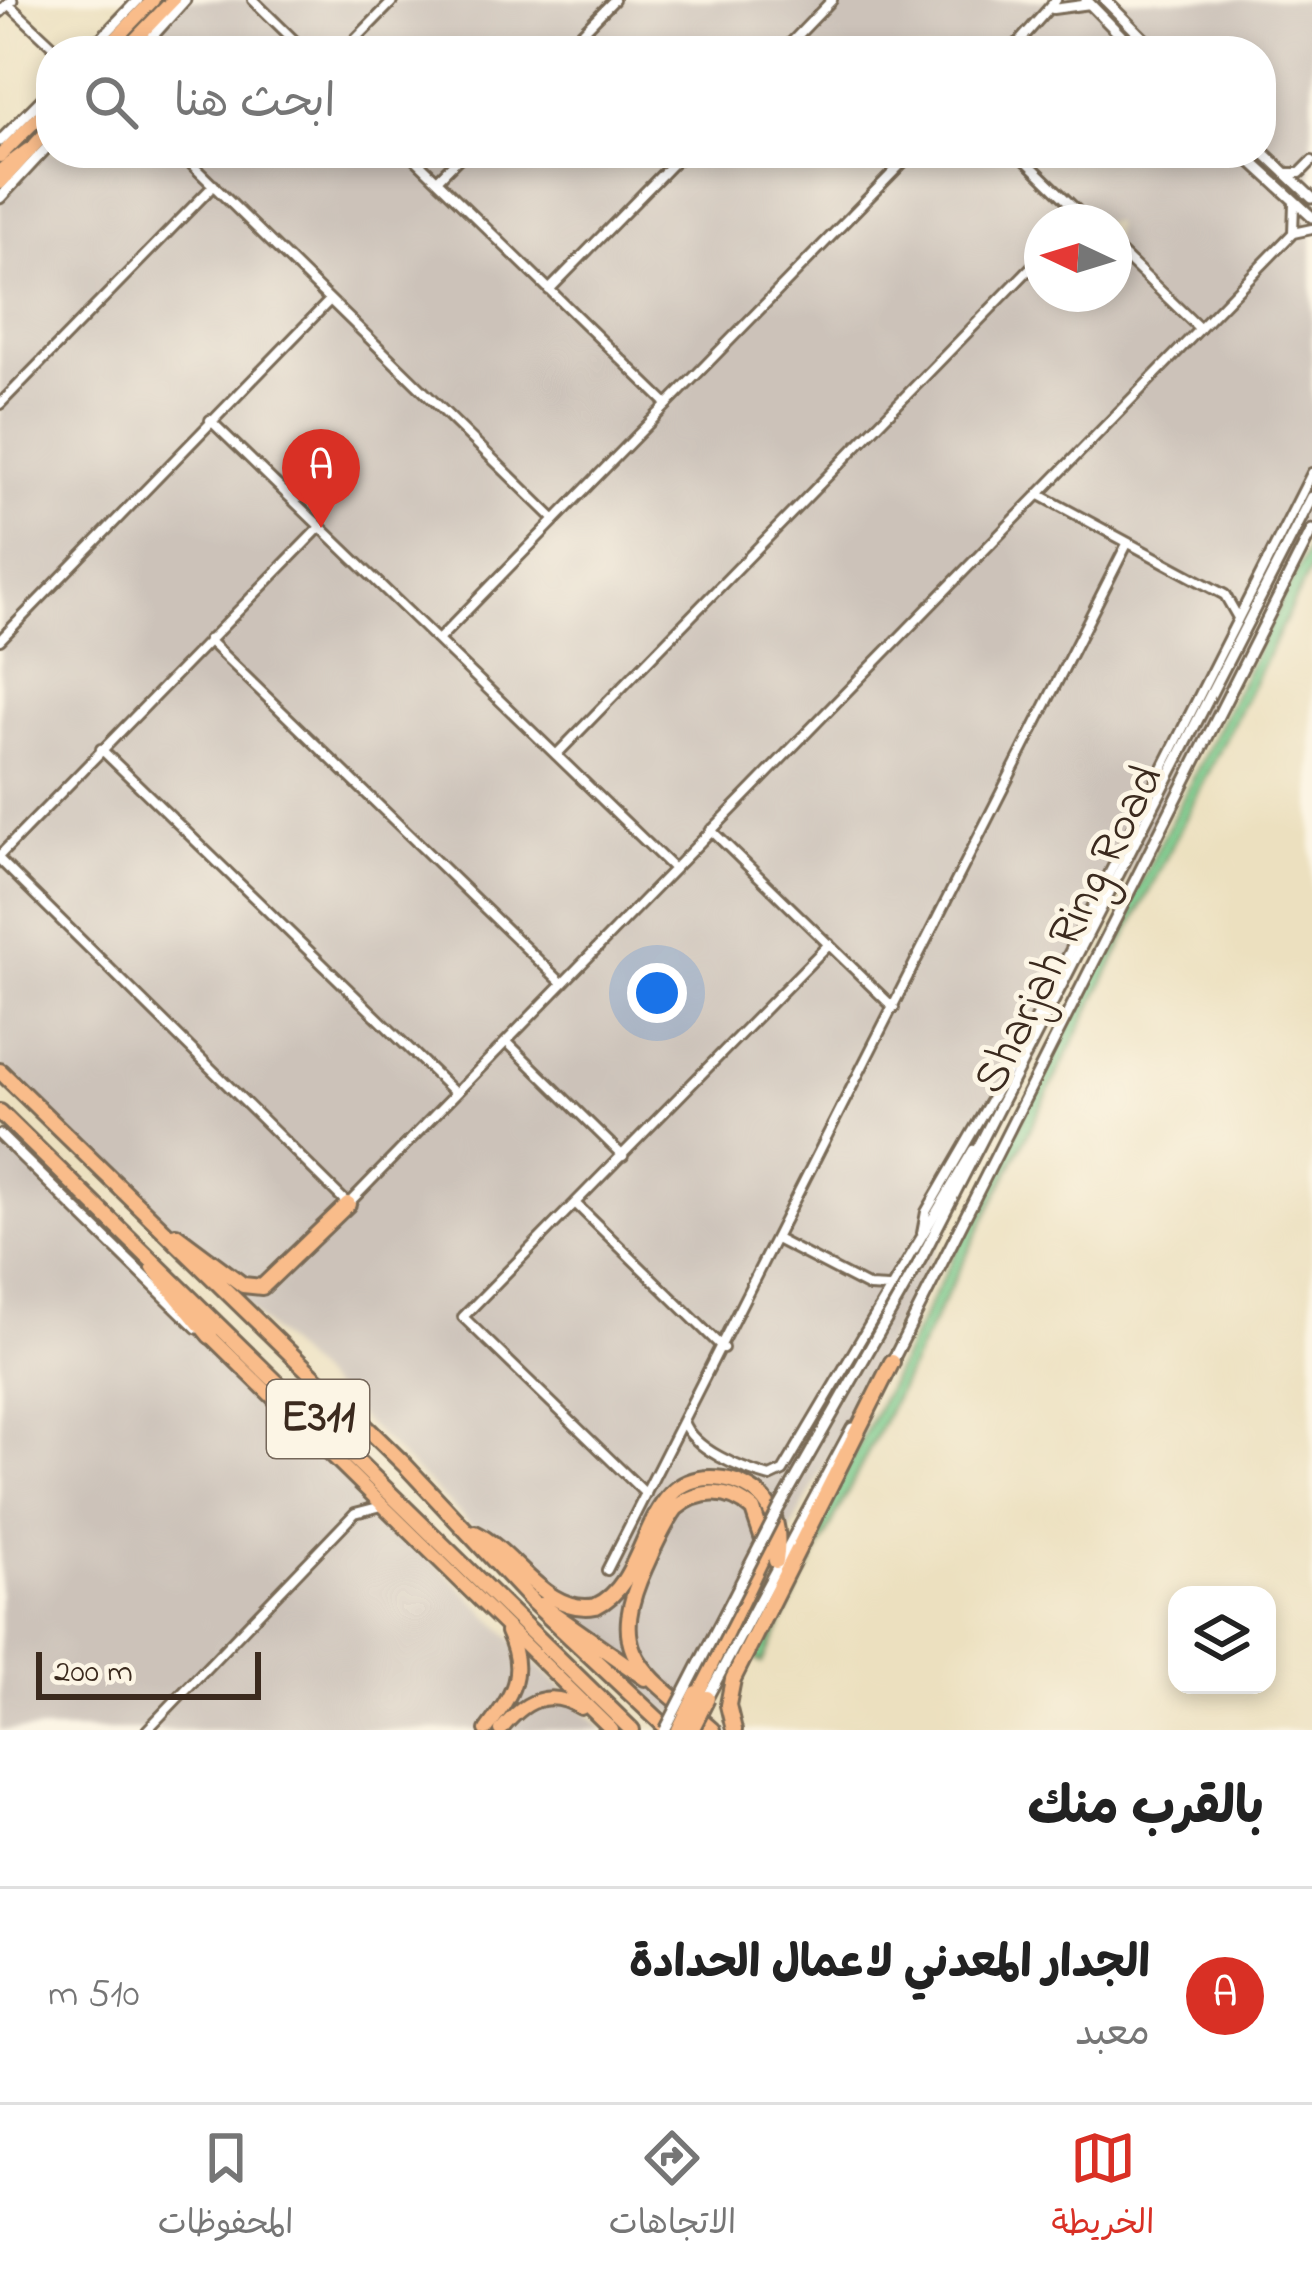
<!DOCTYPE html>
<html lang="ar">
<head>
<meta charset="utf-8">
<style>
	:root { --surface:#fff; --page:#f2f2f2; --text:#222; --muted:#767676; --line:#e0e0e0; --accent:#d93025 }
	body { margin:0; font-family:"Indie Flower","Playpen Sans Arabic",sans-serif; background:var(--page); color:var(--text); direction:rtl }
	.controls { position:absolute; right:36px; bottom:36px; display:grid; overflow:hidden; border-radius:24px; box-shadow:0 6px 18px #0003 }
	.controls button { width:108px; height:108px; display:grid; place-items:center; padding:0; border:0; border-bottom:3px solid var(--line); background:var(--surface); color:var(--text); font:60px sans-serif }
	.compass { position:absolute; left:1024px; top:204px; width:108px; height:108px; border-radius:50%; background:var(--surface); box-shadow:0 6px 18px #0003; rotate:274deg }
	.scale { position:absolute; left:36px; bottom:30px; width:225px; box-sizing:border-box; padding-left:12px; border:6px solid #3b2a1e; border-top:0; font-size:33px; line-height:42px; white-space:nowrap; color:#3b2a1e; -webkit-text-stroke:9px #fcf5e5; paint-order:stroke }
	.you { position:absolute; left:657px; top:993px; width:42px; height:42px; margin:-30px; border:9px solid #fff; border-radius:50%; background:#1a73e8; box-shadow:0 0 0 18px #1a73e833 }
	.badge { display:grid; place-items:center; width:78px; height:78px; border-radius:50%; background:var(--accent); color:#fff; font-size:39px; font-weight:700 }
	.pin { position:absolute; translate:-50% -99px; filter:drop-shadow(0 3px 6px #0008) }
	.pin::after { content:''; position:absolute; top:63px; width:42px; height:36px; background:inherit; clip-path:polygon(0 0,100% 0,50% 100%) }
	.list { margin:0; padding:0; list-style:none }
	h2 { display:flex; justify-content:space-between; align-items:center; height:156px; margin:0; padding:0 48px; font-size:51px }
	h2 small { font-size:39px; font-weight:400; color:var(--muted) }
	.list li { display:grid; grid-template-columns:78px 1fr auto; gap:36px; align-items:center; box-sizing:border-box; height:216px; padding:0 48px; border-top:3px solid var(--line) }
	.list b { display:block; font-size:45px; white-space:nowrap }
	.list p { margin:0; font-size:39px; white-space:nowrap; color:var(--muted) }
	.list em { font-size:39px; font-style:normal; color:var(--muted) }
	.icon { flex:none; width:66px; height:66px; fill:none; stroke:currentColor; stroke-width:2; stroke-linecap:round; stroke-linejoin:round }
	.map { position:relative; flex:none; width:1312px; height:1730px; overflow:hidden; direction:ltr }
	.search { position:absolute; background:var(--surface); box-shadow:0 6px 18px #0003; left:36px; right:36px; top:36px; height:132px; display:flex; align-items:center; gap:30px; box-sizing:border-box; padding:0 42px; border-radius:48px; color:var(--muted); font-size:45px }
	.sheet { height:372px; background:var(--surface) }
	nav { display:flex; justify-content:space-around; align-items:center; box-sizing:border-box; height:168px; border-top:3px solid var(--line); background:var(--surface); font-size:33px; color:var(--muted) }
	nav a { display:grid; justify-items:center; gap:6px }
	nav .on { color:var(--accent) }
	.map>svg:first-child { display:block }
	.industrial { fill:#ccc2b9; fill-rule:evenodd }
	.green { fill:#7dcd8e; stroke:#5c7c56; stroke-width:3 }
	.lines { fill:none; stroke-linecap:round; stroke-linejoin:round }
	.minor-casing { stroke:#796a56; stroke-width:14 }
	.tertiary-casing { stroke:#796a56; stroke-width:15 }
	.primary-casing { stroke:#796a56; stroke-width:18 }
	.motorway-casing { stroke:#796a56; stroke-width:20 }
	.minor { stroke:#fff; stroke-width:8 }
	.tertiary { stroke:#fff; stroke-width:9 }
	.primary { stroke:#f9bc8a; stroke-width:12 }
	.motorway { stroke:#f9bc8a; stroke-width:14 }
	.tertiary-bridge-casing { stroke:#796a56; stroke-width:15; stroke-linecap:butt }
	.motorway-bridge-casing { stroke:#796a56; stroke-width:20; stroke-linecap:butt }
	.tertiary-bridge { stroke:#fff; stroke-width:9 }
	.motorway-bridge { stroke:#f9bc8a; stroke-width:14 }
	.labels { text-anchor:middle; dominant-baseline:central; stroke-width:10; stroke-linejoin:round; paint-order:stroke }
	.shield { fill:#fcf5e5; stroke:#75675a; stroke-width:3 }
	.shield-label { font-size:45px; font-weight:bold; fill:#3b2a1e }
	.street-label { font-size:48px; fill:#3b2a1e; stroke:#fcf5e5 }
</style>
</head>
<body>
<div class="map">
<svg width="1312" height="1730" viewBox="0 0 1312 1730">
	<rect width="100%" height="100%" fill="#fcf5e5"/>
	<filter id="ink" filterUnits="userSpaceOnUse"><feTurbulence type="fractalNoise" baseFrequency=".00833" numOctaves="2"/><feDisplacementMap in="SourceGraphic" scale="24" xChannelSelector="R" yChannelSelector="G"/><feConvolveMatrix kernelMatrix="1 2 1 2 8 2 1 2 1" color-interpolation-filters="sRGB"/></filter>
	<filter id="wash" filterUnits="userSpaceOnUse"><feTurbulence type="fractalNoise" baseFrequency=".004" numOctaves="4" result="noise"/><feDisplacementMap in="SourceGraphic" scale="48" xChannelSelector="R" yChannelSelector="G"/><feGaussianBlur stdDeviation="2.7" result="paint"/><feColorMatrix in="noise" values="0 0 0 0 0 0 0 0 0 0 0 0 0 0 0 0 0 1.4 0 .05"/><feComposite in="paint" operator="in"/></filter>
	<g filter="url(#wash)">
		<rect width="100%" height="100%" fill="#ece0bf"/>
		<path class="industrial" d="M164,0H1097L1150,51H114Z
			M1106,0H1312V206L1259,153L1261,51H1157Z
			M51,115V153H1255L1312,209V508L1086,962L694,1716L663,1711L0,1067V167ZM1042,222H1114V294H1042Z
			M0,1130L604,1730H0Z"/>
		<path class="green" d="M1312,541V566L762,1663L753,1657Z"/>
	</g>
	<g filter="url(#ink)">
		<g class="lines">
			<defs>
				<path id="minor" d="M253,0L305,51
					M8,4L58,51
					M1053,9L1090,4
					M344,51L394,0
					M564,51L614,0
					M783,51L832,0
					M1011,51L1056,0
					M180,153L555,520
					M409,153L667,404
					M1018,153L1089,222
					M1285,173H1300L1312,161
					M437,180L464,153
					M1293,233L1294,203
					M1114,246L1200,329
					M549,290L683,153
					M0,404L214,185
					M210,420L673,868
					M1038,494L1225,595L1237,616
					M0,640L330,300
					M208,640L562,983
					M438,640L912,153
					M101,749L455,1093
					M556,755L1042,256
					M711,830L894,1008
					M0,855L320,527
					M0,860L348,1204L1293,233L1312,229
					M507,1042L623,1156
					M576,1204L723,1348
					M922,1233L926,1212L1021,1048L1312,473
					M778,1240L869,1287L888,1288
					M683,1421C693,1450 742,1469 770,1477L783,1471L973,1150
					M646,1494L463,1317L829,944
					M607,1570L1127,544
					M147,1730L355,1513L382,1506"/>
				<path id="tertiary" d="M1086,0L1136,51
					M1105,0L1156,51
					M0,12L12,0
					M89,51L138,0
					M139,51L185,0
					M0,141L51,90
					M1261,150L1312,198
					M1242,153L1312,217
					M0,198L51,143
					M0,1135L197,1328
					M922,1257L1312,497
					M892,1362L1312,530
					M707,1698L852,1428"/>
				<path id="primary" d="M104,51L153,0
					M124,51L173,0
					M0,156L51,105
					M0,183L51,127
					M210,1336L612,1730
					M486,1730C511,1696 528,1675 507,1632
					M501,1730C523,1702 548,1687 581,1708"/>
				<path id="motorway" d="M0,172L28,151
					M0,1071L404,1464L533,1602L669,1730
					M0,1112L632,1730
					M176,1235L243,1285L262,1287L348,1204
					M154,1268L210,1336
					M475,1533C516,1553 546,1616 596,1606C654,1580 639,1466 723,1479C738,1481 754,1489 764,1500C779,1519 779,1539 776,1561
					M541,1605L645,1678
					M697,1693L766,1549L753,1510C730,1489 701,1488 676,1508C663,1526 654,1547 645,1567C603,1658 648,1674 712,1730
					M734,1730L728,1705L733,1679L892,1362"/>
			</defs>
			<use href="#minor" class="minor-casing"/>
			<use href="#tertiary" class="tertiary-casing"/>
			<use href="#primary" class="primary-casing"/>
			<use href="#motorway" class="motorway-casing"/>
			<use href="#minor" class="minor"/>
			<use href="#tertiary" class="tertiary"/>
			<use href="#primary" class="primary"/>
			<use href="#motorway" class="motorway"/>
			<defs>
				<path id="tertiary-bridge" d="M665,1730L779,1508L922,1257"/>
				<path id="motorway-bridge" d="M679,1730L697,1693
					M691,1730L707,1698"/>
			</defs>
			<use href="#tertiary-bridge" class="tertiary-bridge-casing"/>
			<use href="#motorway-bridge" class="motorway-bridge-casing"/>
			<use href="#tertiary-bridge" class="tertiary-bridge"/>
			<use href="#motorway-bridge" class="motorway-bridge"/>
		</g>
	</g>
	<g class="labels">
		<rect class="shield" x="267" y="1380" width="102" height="78" rx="9"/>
		<g class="shield-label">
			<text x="318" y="1419">E311</text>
		</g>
		<g class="street-label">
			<text transform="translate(1070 930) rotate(-63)">Sharjah Ring Road</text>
		</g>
	</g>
</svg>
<div class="controls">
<button><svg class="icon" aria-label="layers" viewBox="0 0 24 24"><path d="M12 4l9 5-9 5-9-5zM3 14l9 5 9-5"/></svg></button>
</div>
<svg class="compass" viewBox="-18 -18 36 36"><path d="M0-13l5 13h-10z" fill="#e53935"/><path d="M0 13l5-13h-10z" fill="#767676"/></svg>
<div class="scale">200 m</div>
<div class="you"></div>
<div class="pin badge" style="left:321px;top:528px">A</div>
<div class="search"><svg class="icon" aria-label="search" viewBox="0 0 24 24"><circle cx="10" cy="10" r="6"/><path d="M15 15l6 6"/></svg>ابحث هنا</div>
</div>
<section class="sheet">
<h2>بالقرب منك<small></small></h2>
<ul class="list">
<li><span class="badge">A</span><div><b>الجدار المعدني لاعمال الحدادة</b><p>معبد</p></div><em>510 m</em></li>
</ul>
</section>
<nav>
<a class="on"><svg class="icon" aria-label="map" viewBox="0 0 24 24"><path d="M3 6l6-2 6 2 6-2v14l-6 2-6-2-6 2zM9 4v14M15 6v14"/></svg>الخريطة</a>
<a><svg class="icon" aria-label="directions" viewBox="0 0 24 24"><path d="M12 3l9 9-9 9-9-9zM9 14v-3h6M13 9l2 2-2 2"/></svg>الاتجاهات</a>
<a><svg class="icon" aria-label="saved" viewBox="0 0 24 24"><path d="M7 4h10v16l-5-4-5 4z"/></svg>المحفوظات</a>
</nav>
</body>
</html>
